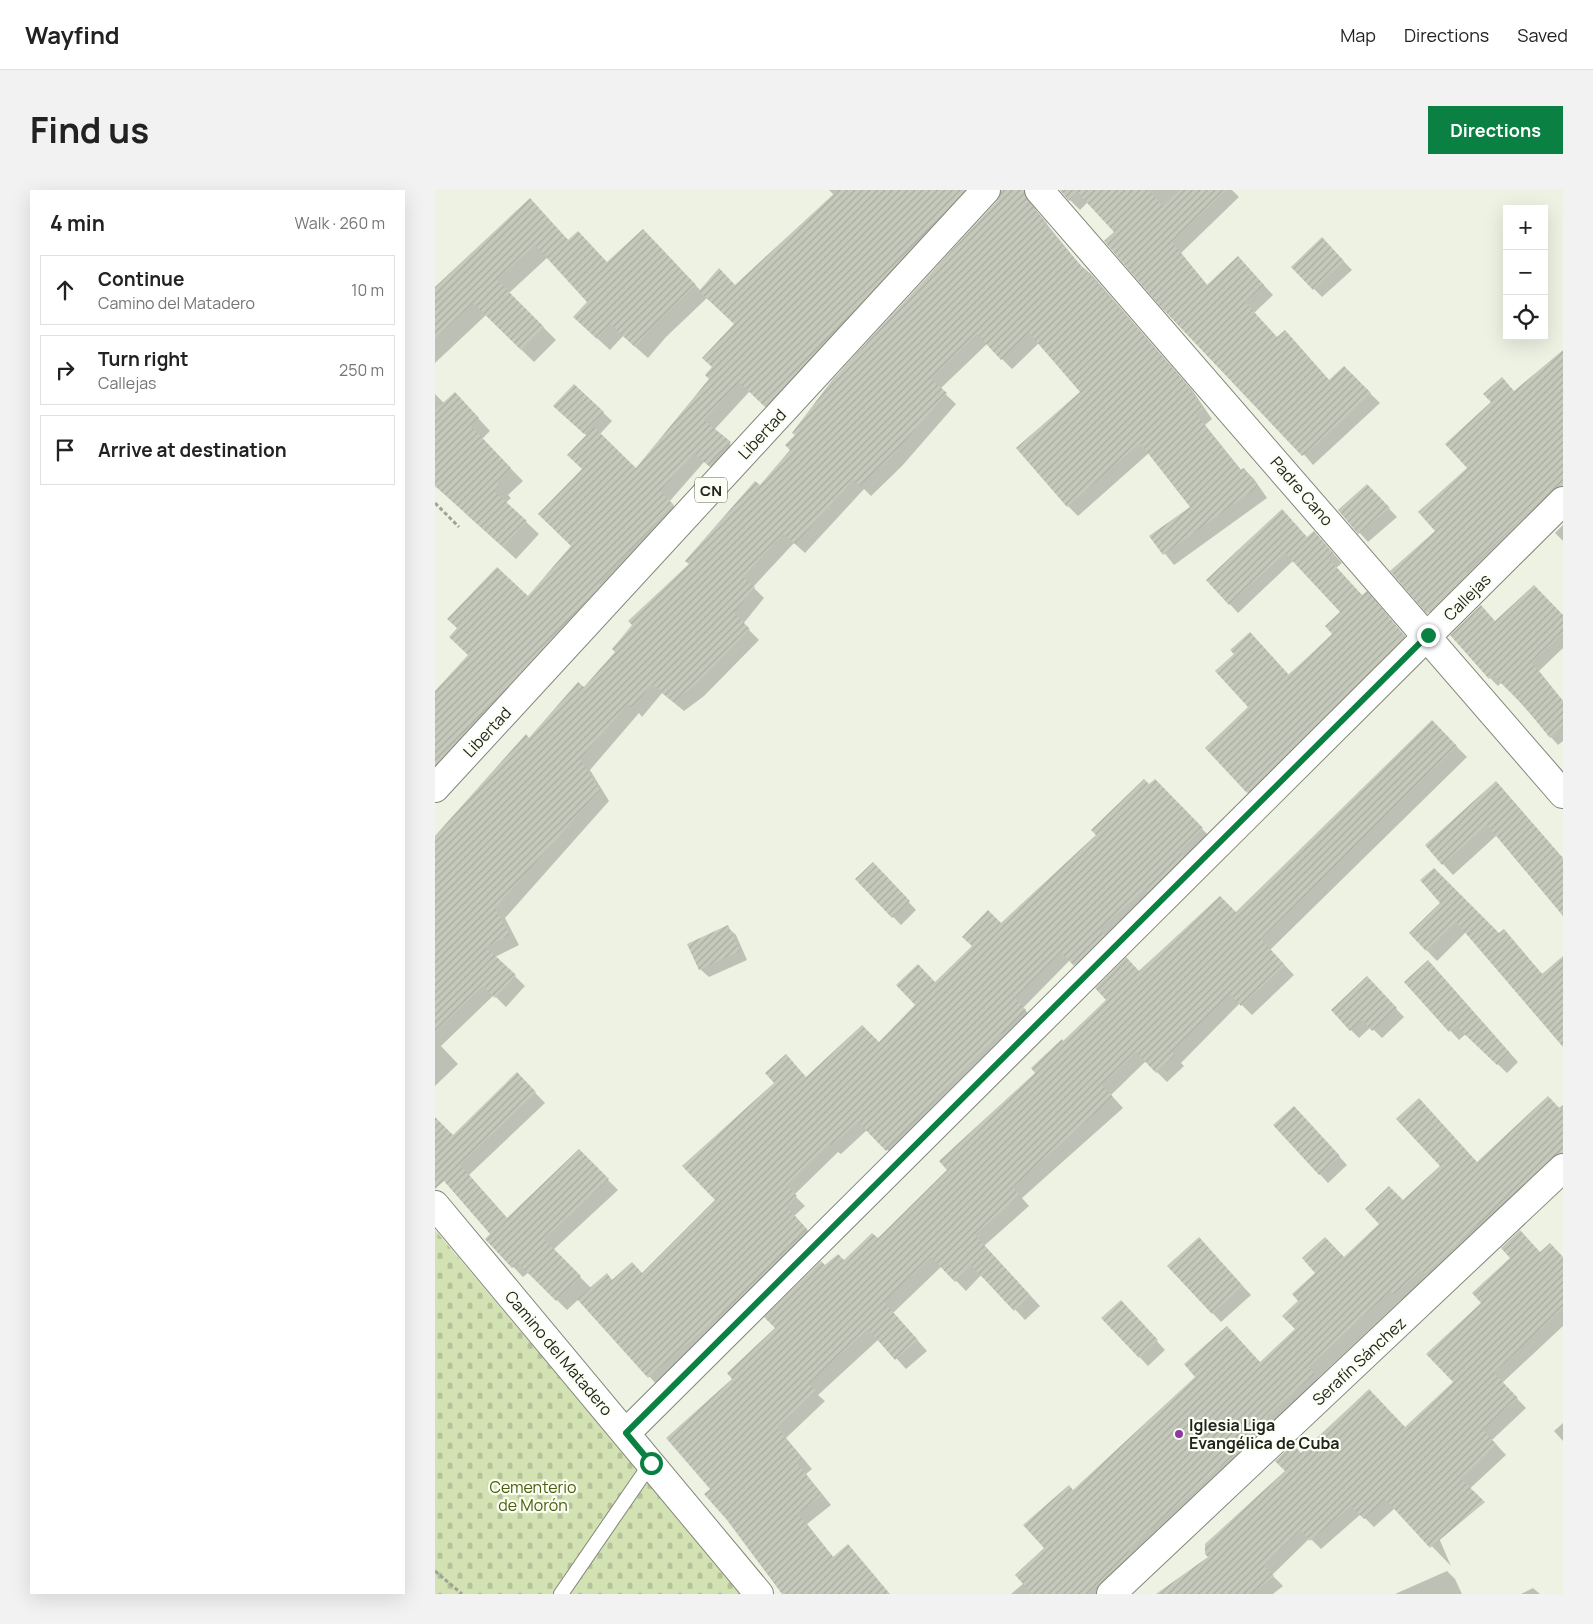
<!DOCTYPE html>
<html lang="en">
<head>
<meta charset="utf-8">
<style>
	:root { --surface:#fff; --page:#f2f2f2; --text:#222; --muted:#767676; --line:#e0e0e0; --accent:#0b8043 }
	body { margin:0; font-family:Manrope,sans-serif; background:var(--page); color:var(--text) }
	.controls { position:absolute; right:15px; top:15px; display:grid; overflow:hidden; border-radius:0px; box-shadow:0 5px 20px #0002 }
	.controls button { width:45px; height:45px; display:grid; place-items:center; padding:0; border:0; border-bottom:1px solid var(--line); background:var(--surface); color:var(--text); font:25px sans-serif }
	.stop { position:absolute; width:15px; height:15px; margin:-11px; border:4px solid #0b8043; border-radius:50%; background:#fff }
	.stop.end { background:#0b8043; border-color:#fff; box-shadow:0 1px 5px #0008 }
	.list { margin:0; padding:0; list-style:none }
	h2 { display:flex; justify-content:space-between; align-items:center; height:65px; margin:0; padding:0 20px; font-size:21px }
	h2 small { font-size:16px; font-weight:400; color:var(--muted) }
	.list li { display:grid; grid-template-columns:32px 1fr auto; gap:15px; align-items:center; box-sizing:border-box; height:70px; margin:0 10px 10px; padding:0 10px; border:1px solid var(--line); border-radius:0px }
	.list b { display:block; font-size:19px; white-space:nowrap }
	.list p { margin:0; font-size:16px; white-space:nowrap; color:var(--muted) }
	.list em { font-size:16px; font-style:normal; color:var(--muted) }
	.icon { flex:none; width:28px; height:28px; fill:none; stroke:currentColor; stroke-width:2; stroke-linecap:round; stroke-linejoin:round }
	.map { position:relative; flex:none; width:1128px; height:1404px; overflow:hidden; border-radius:0px }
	header { display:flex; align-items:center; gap:30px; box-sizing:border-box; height:70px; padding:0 25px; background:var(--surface); border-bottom:1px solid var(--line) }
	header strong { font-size:24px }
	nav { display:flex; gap:28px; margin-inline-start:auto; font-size:18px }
	.intro { display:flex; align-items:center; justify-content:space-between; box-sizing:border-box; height:120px; padding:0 30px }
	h1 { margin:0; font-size:35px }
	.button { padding:12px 22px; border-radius:0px; background:var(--accent); color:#fff; font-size:18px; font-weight:700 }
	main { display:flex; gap:30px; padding:0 30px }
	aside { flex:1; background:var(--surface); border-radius:0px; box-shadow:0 5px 20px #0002 }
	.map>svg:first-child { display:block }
	.cemetery { fill:url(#cemetery-stones) }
	.shadow { fill:#0003 }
	.building { fill:url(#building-hatch) }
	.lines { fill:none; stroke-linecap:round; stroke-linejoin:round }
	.lane-casing { stroke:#83877a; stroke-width:16 }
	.street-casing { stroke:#83877a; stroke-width:30 }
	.secondary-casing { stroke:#83877a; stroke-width:30 }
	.primary-casing { stroke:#83877a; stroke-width:30 }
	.path { stroke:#9fa397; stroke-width:3; stroke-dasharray:4 2.5; stroke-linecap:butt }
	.lane { stroke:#fff; stroke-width:14 }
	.street { stroke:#fff; stroke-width:28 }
	.secondary { stroke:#fff; stroke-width:28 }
	.primary { stroke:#fff; stroke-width:28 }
	.route { stroke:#0b8043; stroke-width:6 }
	.poi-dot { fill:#9037a2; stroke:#fbfff3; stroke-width:2 }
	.labels { text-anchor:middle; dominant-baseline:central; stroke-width:4.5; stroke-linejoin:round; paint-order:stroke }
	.shield { fill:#fbfff3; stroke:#62655d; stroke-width:1 }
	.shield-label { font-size:15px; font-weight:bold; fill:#21231d }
	.street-label { font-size:16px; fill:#21231d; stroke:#fbfff3 }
	.poi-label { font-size:16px; font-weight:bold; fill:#21231d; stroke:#fbfff3; text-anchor:start }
	.park-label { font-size:16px; fill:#4c5d11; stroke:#fbfff3 }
</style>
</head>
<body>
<header>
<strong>Wayfind</strong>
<nav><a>Map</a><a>Directions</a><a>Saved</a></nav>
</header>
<div class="intro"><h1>Find us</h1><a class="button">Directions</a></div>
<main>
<aside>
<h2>4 min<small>Walk · 260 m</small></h2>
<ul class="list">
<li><svg class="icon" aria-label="ahead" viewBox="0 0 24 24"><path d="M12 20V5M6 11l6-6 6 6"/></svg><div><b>Continue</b><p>Camino del Matadero</p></div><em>10 m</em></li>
<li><svg class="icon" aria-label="right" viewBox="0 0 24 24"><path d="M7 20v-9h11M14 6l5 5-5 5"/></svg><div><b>Turn right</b><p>Callejas</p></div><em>250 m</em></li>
<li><svg class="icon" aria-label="arrive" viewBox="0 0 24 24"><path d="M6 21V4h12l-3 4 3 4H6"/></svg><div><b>Arrive at destination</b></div></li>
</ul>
</aside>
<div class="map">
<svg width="1128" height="1404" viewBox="0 0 1128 1404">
	<defs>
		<pattern id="cemetery-stones" width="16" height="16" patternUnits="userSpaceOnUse" patternTransform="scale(1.25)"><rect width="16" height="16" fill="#d3e2b2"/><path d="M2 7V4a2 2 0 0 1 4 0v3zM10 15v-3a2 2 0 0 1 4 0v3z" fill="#b5c299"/></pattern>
		<pattern id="building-hatch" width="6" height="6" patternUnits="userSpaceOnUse" patternTransform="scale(1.25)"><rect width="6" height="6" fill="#c4c9bb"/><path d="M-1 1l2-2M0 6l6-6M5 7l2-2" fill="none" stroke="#a8aca0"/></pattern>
	</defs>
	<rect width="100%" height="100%" fill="#edf2e3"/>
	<path class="cemetery" d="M0,1040L308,1404H0Z"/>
	<path class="shadow" d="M394,0H549L340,226L315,201L279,240L305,263L285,285L269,272L234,312L249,326L0,594V503L93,408L138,356L152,246L120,216L139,195L177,231L164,245L201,280L276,189L279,178L301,135L272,108L231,147L213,168L188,146L175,160L152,139L153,112L113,67L74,103L121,150L99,172L51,125L0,173V98L95,10L134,51L173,74L221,53L266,101L300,96L399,5Z
		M567,0H602L598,14L602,22L645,75L656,84L757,200L777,229L770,235L807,281L809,279L819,289L832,308L739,375L716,346L756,317L714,263L643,326L633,316L647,202L604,153L577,179L552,154L505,199L521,214L467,276L436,306L429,299L370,363L359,353L318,397L329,408L308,434L324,450L269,506L249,521L227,503L207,527L204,523L155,580L174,611L70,728L84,755L60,767L90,796L71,817L59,805L6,856L23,874L0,896V653L95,549L149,499L255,374L325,297L564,11Z
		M625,0H797L804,7L746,63L773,96L813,78L838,105L819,123L843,149L860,152L895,191L909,178L945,213L878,275L681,42L653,12L645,20Z
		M895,57L917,80L887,107L858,77Z
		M1128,162V310L1004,433L957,381L1002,341L1033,278L1080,202Z
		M0,204L9,213L32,216L55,241L47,249L88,291L73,305L76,308L71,313L104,344L81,369L31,324L0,281Z
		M932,296L962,327L933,352L904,320Z
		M1128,335V351L1120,343Z
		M872,348L887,351L907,373L901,378L928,407L940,412L978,455L821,611L771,558L899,444L907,423L859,370L803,423L773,390Z
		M1107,404L1128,426V458L1104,481L1128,511V551L1123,555L1067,492L1063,496L1055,488L1061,432Z
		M997,532L1032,567L835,760L859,785L817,825L805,813L746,873L749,876L732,892L711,871L676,905L688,918L587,1008L594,1016L549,1056L605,1116L590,1130L547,1084L531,1101L507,1076L458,1123L492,1161L471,1179L444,1149L383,1205L390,1211L351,1248L377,1279L371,1284L396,1315L372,1334L399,1368L455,1404H349L277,1299L299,1189L391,1077L409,1072L443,1050L514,980L628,853L704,782L801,723Z
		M720,591L776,648L648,783L635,770L588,818L599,829L461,968L432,940L406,964L403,962L359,1005L370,1016L359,1026L380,1048L223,1196L144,1109L132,1120L94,1082L88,1087L52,1049L57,1044L0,979V929L18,947L82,884L110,913L34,985L73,1029L144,961L183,1000L118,1060L156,1098L172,1085L178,1091L207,1084L282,1010L372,888L444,854L501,794Z
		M1071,603L1128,670V724L1062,645L1018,685L991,655Z
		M438,674L481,720L466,735L422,689Z
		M1007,713L1078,751L1108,785L1128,767V855L1031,742L1002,771L975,743Z
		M292,737L301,745L312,770L274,787L265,779Z
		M1002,781L1083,872L1072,883L1031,844L1024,850L971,792Z
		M940,797L969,827L947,848L936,837L924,848L916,840Z
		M1128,915V971L970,1114L966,1110L883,1188L889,1195L673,1404H576L589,1393L610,1358L638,1302L825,1173L862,1139L909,1069L968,1012L1042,973Z
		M867,926L912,975L893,993L840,935Z
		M1115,1054L1128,1068V1136L1067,1193L1091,1218L1057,1250L1071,1265L1028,1305L972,1274L1016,1376L960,1318L939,1337L926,1324L886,1359L875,1348L837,1385L848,1396L838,1404H735L775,1368L866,1265L971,1239L1020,1192L1106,1063Z
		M772,1058L816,1105L786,1132L734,1076Z
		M694,1120L730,1160L713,1176L668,1128Z
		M1128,1233V1251L1119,1241Z
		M1012,1381L1020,1389L1027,1404H960Z
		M1098,1398L1105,1404H1086Z"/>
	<path class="building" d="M403,0H530L330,217L304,192L269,230L296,252L274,276L259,263L225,301L239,315L164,393L166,395L0,575V501L33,465L14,447L22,438L12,429L62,377L93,406L136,356L103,324L147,279L132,265L159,237L201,278L274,189L270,185L277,177L267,168L299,134L264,101L284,78L300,95Z
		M566,0H589L592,10L612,33L610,35L747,189L768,219L761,224L805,280L809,278L823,297L728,365L714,346L755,317L705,253L632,317L581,258L645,202L594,143L566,170L542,144L496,189L512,203L457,266L425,296L418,290L360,354L348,344L308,387L320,397L299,423L315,439L259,496L238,512L217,494L197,518L193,514L145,569L165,600L60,718L75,745L51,757L81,785L60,808L48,796L0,842V646L91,544L94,548L143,492L149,497L180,462L177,459L197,435L193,431L254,374L250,371L320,291L325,295L355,260L350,255L360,245L357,243L398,189L562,11Z
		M625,0H713L728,16L745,0H791L737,52L772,95L803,66L829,95L810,112L842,147L850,140L894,190L909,176L936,203L879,257L867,266L724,115L669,51L679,42L642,2L634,11Z
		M95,8L133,50L143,41L172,72L208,39L261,95L219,135L200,157L175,134L162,149L138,127L152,112L100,55L62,90L109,137L86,160L38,113L0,149V97Z
		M887,47L909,71L878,100L856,77Z
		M1128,160V296L1117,300L1030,381L1033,384L992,424L955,381L1000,341L983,322L1032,278L1010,254L1056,212L1048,204L1067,187L1079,201Z
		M139,194L169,222L149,244L118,216Z
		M20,202L44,228L36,236L76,278L62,292L65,295L59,301L92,331L68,357L0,296V220Z
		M932,294L955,318L923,344L903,320Z
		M847,319L872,347L879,341L899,364L894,369L927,405L932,401L970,446L812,603L770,558L813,517L780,481L799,464L795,460L815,442L854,485L897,444L890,436L905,422L850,363L794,415L771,390Z
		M1099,395L1128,425V443L1097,473L1128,511V537L1115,548L1089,516L1058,485L1054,489L1015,445L1046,415L1060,431Z
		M997,530L1022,556L826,749L850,775L806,816L795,804L737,862L740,865L721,883L701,862L667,895L678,907L578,997L585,1005L540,1045L596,1106L579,1121L536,1075L520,1092L496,1067L449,1112L483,1150L460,1170L433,1139L374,1194L381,1201L342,1237L367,1269L362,1273L387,1305L363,1324L398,1367L413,1354L455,1404H347L292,1330L269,1304L275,1299L231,1248L297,1189L292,1183L340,1138L329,1127L386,1071L390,1075L403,1064L409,1070L437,1043L443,1048L512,980L504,971L600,883L596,878L627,849L628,851L671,810L660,798L691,767L704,781L785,706L801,722Z
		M709,589L714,594L720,589L768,638L745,661L749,666L713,702L710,699L665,739L670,745L639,776L626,762L580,808L591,820L567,845L565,843L451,961L423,932L396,956L394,954L352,995L362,1006L352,1017L372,1039L308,1105L213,1188L142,1109L172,1083L177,1090L197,1072L207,1083L280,1010L247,976L339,893L330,883L351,864L371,887L427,835L444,852L480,815L461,795L483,774L500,792L537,756L527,747L553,720L566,733L661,645L656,640Z
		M1061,591L1128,668V726L1052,635L1007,675L990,655Z
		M438,672L475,711L457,728L420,689Z
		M999,678L1064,743L1069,739L1107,784L1128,766V857L1021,732L991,761L974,743L1005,713L985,690Z
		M293,735L305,761L264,780L252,754Z
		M993,770L1075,863L1062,875L1021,836L1014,842L969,792Z
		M932,786L962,818L937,841L927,830L915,841L896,820Z
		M82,882L101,902L25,975L72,1028L144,959L174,989L109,1049L146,1086L121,1111L83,1073L77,1078L50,1049L55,1044L9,991L0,999V927L18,945Z
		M1113,906L1128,922V963L1117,967L990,1084L986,1080L960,1105L956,1101L924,1130L874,1177L880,1184L832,1226L836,1231L693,1360L696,1363L653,1404H597L580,1385L609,1358L588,1335L634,1295L638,1300L760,1187L749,1174L792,1136L825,1172L860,1139L847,1126L863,1111L857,1104L880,1083L867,1068L890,1047L909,1067L944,1034L930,1019L954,996L968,1010L1005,976L961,929L984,908L1042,972Z
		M859,916L905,966L884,985L838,935Z
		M1085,1040L1105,1062L1115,1053L1128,1067V1118L1059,1183L1083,1208L1048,1240L1062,1255L1026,1289L1050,1312L995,1358L950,1309L929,1329L916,1316L875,1351L865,1340L829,1375L839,1386L817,1404H721L773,1367L770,1364V1354L850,1281L840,1271L858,1254L866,1263L934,1199L970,1237L1018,1192L991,1164L1046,1113L1037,1103L1075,1068L1066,1058Z
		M764,1047L808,1096L777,1124L732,1076Z
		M686,1110L723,1150L704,1168L666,1128Z"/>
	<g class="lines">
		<defs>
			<path id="lane" d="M126,1404L216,1273"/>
			<path id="street" d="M604,0L1128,604
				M676,1404L1128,978"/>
			<path id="secondary" d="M0,1015L324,1404
				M191,1243L1128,311"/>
			<path id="primary" d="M0,598L551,0"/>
		</defs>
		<use href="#lane" class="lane-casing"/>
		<use href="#street" class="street-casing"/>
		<use href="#secondary" class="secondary-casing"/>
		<use href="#primary" class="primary-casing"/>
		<path class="path" d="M0,313L24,337
			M0,1381L27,1404"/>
		<use href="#lane" class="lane"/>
		<use href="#street" class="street"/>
		<use href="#secondary" class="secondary"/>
		<use href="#primary" class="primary"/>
	</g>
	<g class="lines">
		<path class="route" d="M216,1273L191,1243L993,445"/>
	</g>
	<circle class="poi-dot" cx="744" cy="1244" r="5"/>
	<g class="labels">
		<rect class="shield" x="260" y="287.5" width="32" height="25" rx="4"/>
		<g class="shield-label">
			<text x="276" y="300">CN</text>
		</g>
		<g class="street-label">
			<text transform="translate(327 244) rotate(-47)">Libertad</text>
			<text transform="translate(867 301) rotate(49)">Padre Cano</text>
			<text transform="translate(1032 407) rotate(-45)">Callejas</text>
			<text transform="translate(52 542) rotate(-47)">Libertad</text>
			<text transform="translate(124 1163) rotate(50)">Camino del Matadero</text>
			<text transform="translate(924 1171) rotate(-43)">Serafín Sánchez</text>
		</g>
		<g class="poi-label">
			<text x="754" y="1235">Iglesia Liga<tspan x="754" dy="18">Evangélica de Cuba</tspan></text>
		</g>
		<g class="park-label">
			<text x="98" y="1297">Cementerio<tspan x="98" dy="18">de Morón</tspan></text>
		</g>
	</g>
</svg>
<div class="controls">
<button>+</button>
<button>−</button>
<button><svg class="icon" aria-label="locate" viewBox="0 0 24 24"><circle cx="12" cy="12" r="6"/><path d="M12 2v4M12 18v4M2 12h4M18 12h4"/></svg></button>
</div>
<div class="stop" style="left:216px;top:1273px"></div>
<div class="stop end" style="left:993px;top:445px"></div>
</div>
</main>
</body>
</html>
